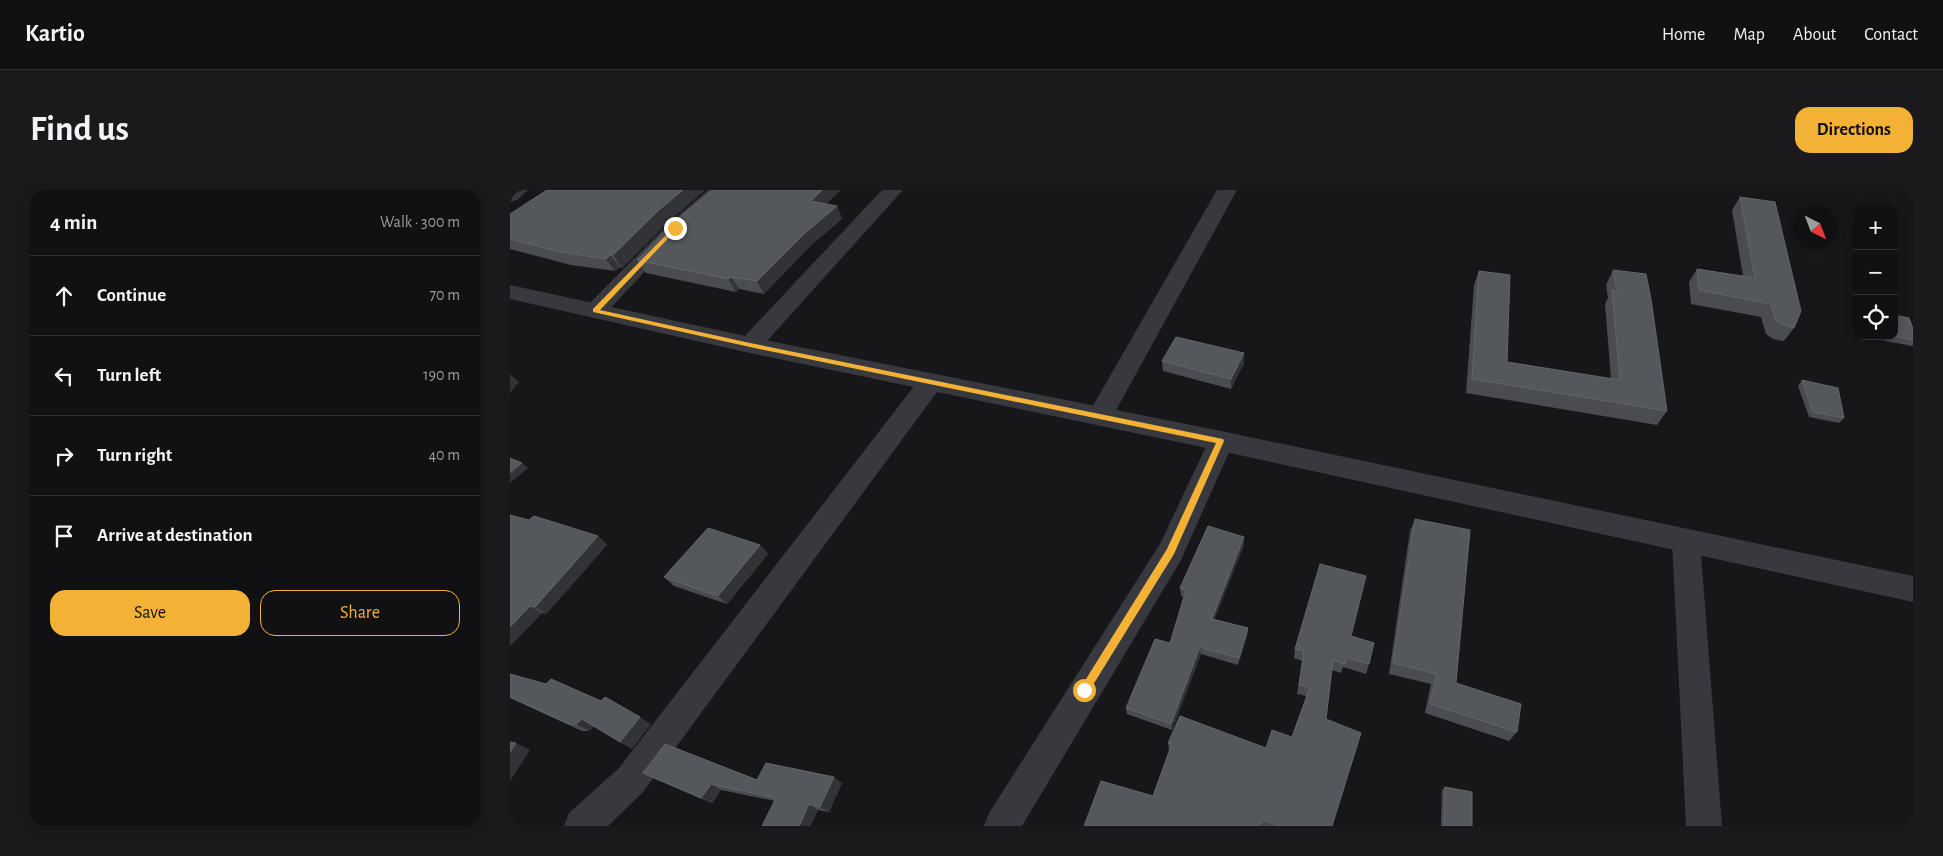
<!DOCTYPE html>
<html lang="en">
<head>
<meta charset="utf-8">
<style>
	:root { --surface:#111113; --page:#1a1a1c; --text:#f1f3f6; --muted:#9c9da0; --line:#303133; --accent:#f3b136 }
	body { margin:0; font-family:"Alegreya Sans",sans-serif; background:var(--page); color:var(--text) }
	.controls { position:absolute; right:15px; top:15px; display:grid; overflow:hidden; border-radius:10px; box-shadow:0 2px 12px #0003 }
	.controls button { width:45px; height:45px; display:grid; place-items:center; padding:0; border:0; border-bottom:1px solid var(--line); background:var(--surface); color:var(--text); font:25px sans-serif }
	.compass { position:absolute; left:1283px; top:15px; width:45px; height:45px; border-radius:50%; background:var(--surface); box-shadow:0 2px 12px #0003; rotate:138deg }
	.stop { position:absolute; width:15px; height:15px; margin:-11px; border:4px solid #f3b136; border-radius:50%; background:#fff }
	.stop.end { background:#f3b136; border-color:#fff; box-shadow:0 1px 5px #0008 }
	.list { margin:0; padding:0; list-style:none }
	h2 { display:flex; justify-content:space-between; align-items:center; height:65px; margin:0; padding:0 20px; font-size:21px }
	h2 small { font-size:16px; font-weight:400; color:var(--muted) }
	.list li { display:grid; grid-template-columns:32px 1fr auto; gap:15px; align-items:center; box-sizing:border-box; height:80px; padding:0 20px; border-top:1px solid var(--line) }
	.list b { display:block; font-size:19px; white-space:nowrap }
	.list em { font-size:16px; font-style:normal; color:var(--muted) }
	.actions { display:flex; gap:10px; padding:15px 20px }
	.actions a { flex:1; padding:11px 0; border:1px solid var(--accent); border-radius:15px; text-align:center; font-size:18px; color:var(--accent) }
	.actions .main { background:var(--accent); color:#111 }
	.icon { flex:none; width:28px; height:28px; fill:none; stroke:currentColor; stroke-width:2; stroke-linecap:round; stroke-linejoin:round }
	.map { position:relative; flex:none; width:1403px; height:636px; overflow:hidden; border-radius:15px }
	header { display:flex; align-items:center; gap:30px; box-sizing:border-box; height:70px; padding:0 25px; background:var(--surface); border-bottom:1px solid var(--line) }
	header strong { font-size:24px }
	nav { display:flex; gap:28px; margin-inline-start:auto; font-size:18px }
	.intro { display:flex; align-items:center; justify-content:space-between; box-sizing:border-box; height:120px; padding:0 30px }
	h1 { margin:0; font-size:35px }
	.button { padding:12px 22px; border-radius:15px; background:var(--accent); color:#111; font-size:18px; font-weight:700 }
	main { display:flex; gap:30px; padding:0 30px }
	aside { flex:1; background:var(--surface); border-radius:15px; box-shadow:0 2px 12px #0003 }
	.map>svg:first-child { display:block }
	.lines { fill:none; stroke-linecap:round; stroke-linejoin:round }
	.minor { fill:#38393e; fill-rule:evenodd }
	.tertiary { fill:#38393e; fill-rule:evenodd }
	.wall { fill:#4a4c51 }
	.shaded-wall { fill:#313336 }
	.building { fill:#54575c; stroke:#62656b }
	.route { fill:#f3b136 }
</style>
</head>
<body>
<header>
<strong>Kartio</strong>
<nav><a>Home</a><a>Map</a><a>About</a><a>Contact</a></nav>
</header>
<div class="intro"><h1>Find us</h1><a class="button">Directions</a></div>
<main>
<aside>
<h2>4 min<small>Walk · 300 m</small></h2>
<ul class="list">
<li><svg class="icon" aria-label="ahead" viewBox="0 0 24 24"><path d="M12 20V5M6 11l6-6 6 6"/></svg><div><b>Continue</b></div><em>70 m</em></li>
<li><svg class="icon" aria-label="left" viewBox="0 0 24 24"><path d="M17 20v-9H6M10 6l-5 5 5 5"/></svg><div><b>Turn left</b></div><em>190 m</em></li>
<li><svg class="icon" aria-label="right" viewBox="0 0 24 24"><path d="M7 20v-9h11M14 6l5 5-5 5"/></svg><div><b>Turn right</b></div><em>40 m</em></li>
<li><svg class="icon" aria-label="arrive" viewBox="0 0 24 24"><path d="M6 21V4h12l-3 4 3 4H6"/></svg><div><b>Arrive at destination</b></div></li>
</ul>
<div class="actions"><a class="main">Save</a><a>Share</a></div>
</aside>
<div class="map">
<svg width="1403" height="636" viewBox="0 0 1403 636">
	<rect width="100%" height="100%" fill="#171719"/>
	<g class="lines">
		<path class="minor" d="M198,0H220L172,42L93,126L85,128L77,126L74,121L77,116L158,34Z
			M372,0H393L248,161L240,163L232,161L228,155L232,149Z
			M707,0H727L599,233L590,235L581,233L577,226Z
			M421,183L430,186L433,192L430,198L133,602L98,636H54L59,623L109,578L412,186Z
			M711,241L720,244L724,251L671,370L512,636H474L479,623L650,354L702,244Z
			M1176,339L1186,343L1190,351L1212,636H1176L1162,351L1166,343Z"/>
		<path class="tertiary" d="M0,0H18L7,10L0,12Z
			M0,95L240,147L711,241L1403,386V412L711,261L240,163L0,109Z"/>
	</g>
	<path class="wall" d="M37,0H195L157,33L112,78L110,77L105,81L61,75L0,59V24Z
		M330,0L316,14L327,16L332,29L301,55L254,104L229,99L226,102L136,83L127,70Z
		M1230,7L1284,138L1274,151L1263,149L1256,144L1251,127L1181,114L1179,92L1187,79L1233,86L1222,20Z
		M1103,80L1157,221L1147,235L956,203L964,95L969,81L997,172L1101,189L1095,114L1098,108L1096,95Z
		M1403,139V155L1402,156L1375,151L1374,146H1384Z
		M652,171L734,173L721,199L653,181Z
		M1292,190L1334,228L1329,233L1299,227L1288,196Z
		M0,325L19,330L88,346L97,355L36,424L32,423L0,456Z
		M905,329L946,493L1007,542L999,551L915,523L921,494L879,484L900,341Z
		M250,355L258,364L217,414L164,396L154,387Z
		M734,355L704,429L738,438L737,446L728,475L691,464L662,540L617,524L616,518L660,453L674,407L671,406L670,398Z
		M841,446L859,474L856,484L833,477L831,483L822,480L816,529L822,636H753L643,606L659,560L658,553L756,558L782,547L797,506L787,504L792,471L784,468L785,459Z
		M0,484L141,534L122,559L84,536L79,541H72L0,508Z
		M133,583L247,590L332,593L319,622L308,620L300,636H252L265,611L211,600L202,613L145,589Z
		M935,597L962,636H931L932,600Z"/>
	<path class="shaded-wall" d="M173,0H195L157,33L112,78L103,65L149,20Z
		M312,0H330L307,23L301,11Z
		M327,16L332,29L301,55L254,104L247,91L295,43Z
		M100,65L110,77L105,81L96,69Z
		M221,87L229,99L226,102L218,89Z
		M734,163V173L721,199V189Z
		M0,184L9,192L0,203Z
		M12,273L18,278L0,293V283Z
		M88,346L97,355L36,424L25,417Z
		M734,347V355L702,436V429Z
		M250,355L258,364L217,414L208,406Z
		M20,416L32,423L0,456V437Z
		M738,438L737,446L728,475L729,468Z
		M690,457L691,464L662,540L661,534Z
		M130,527L141,534L122,559L110,552Z
		M72,529L84,535L79,541L66,534Z
		M6,553L20,560L0,591V562Z
		M324,587L332,593L319,622L310,617Z
		M201,594L211,600L202,613L191,608Z
		M299,614L308,620L300,636H289Z"/>
	<path class="building" d="M37,0H173L149,20L103,65H100L96,69L51,62L0,49V24Z
		M202,0H312L301,11L327,16L295,43L247,91L221,87L218,89L127,70L165,31Z
		M1230,7L1265,12L1291,121L1284,138L1274,135L1266,131L1261,114L1189,100L1187,79L1245,88Z
		M1103,80L1136,84L1141,109L1157,221L962,189L969,81L1000,85L997,172L1110,190L1102,100L1107,101Z
		M1384,125L1399,128L1403,139V150L1381,146H1384Z
		M666,147L734,163L721,189L652,171Z
		M1292,190L1328,198L1334,228L1303,222Z
		M0,268L12,273L0,283Z
		M0,325L19,330L24,326L88,346L25,417L20,416L0,437Z
		M905,329L960,340L946,493L1011,514L1007,542L920,514L927,484L883,473Z
		M698,336L734,347L702,429L738,438L729,468L690,457L661,534L616,518L645,449L660,453L676,400L670,398Z
		M198,338L250,355L208,406L154,387Z
		M810,374L856,386L841,446L864,453L859,474L836,467L835,474L823,470L816,529L851,543L822,636H769L752,629L750,636H574L591,591L643,606L662,554L658,553L670,526L756,558L762,540L782,547L800,497L789,495L794,461L785,459Z
		M0,484L36,494L41,489L91,511L95,507L130,527L110,552L72,529L66,534H59L0,507Z
		M0,552L6,553L0,562Z
		M155,554L247,590L256,573L324,587L310,617L299,614L289,636H252L266,608L201,594L191,608L133,583Z
		M935,597L962,602V636H934Z"/>
	<path class="route" d="M165,36L167,39L90,120L240,153L713,249L714,251L664,364L578,503H571V497L657,359L706,253L240,157L83,122V119Z"/>
</svg>
<div class="controls">
<button>+</button>
<button>−</button>
<button><svg class="icon" aria-label="locate" viewBox="0 0 24 24"><circle cx="12" cy="12" r="6"/><path d="M12 2v4M12 18v4M2 12h4M18 12h4"/></svg></button>
</div>
<svg class="compass" viewBox="-18 -18 36 36"><path d="M0-13l5 13h-10z" fill="#e53935"/><path d="M0 13l5-13h-10z" fill="#9c9da0"/></svg>
<div class="stop" style="left:574px;top:500px"></div>
<div class="stop end" style="left:165px;top:38px"></div>
</div>
</main>
</body>
</html>
